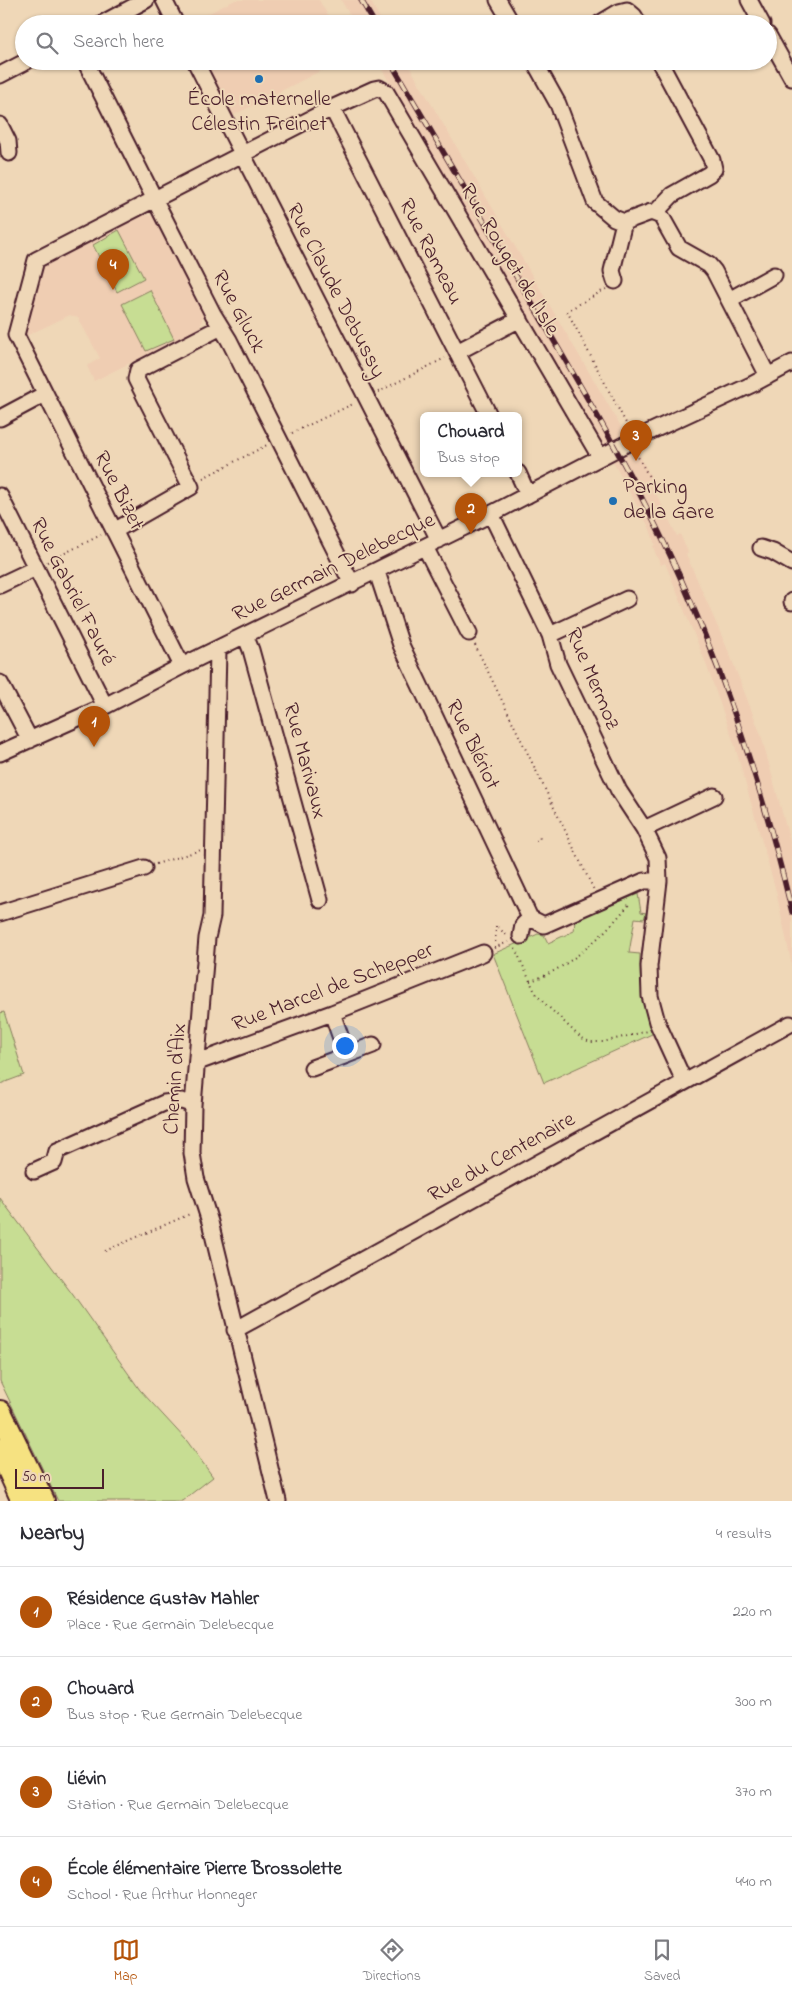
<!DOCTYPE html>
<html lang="en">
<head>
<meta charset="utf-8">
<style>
	:root { --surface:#fff; --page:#f7f7f7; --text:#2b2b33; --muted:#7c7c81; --line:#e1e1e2; --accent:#b45309 }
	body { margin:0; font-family:"Indie Flower",sans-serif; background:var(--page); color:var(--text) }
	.scale { position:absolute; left:15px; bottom:12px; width:89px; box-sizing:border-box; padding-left:5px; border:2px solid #4a1f2b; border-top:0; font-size:14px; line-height:18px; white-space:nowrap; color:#4a1f2b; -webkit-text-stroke:4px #efd7b7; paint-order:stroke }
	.you { position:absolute; left:344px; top:1045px; width:18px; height:18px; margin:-12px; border:4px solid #fff; border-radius:50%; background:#1a73e8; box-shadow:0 0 0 8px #1a73e833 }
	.badge { display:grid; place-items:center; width:32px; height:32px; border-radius:50%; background:var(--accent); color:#fff; font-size:16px; font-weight:700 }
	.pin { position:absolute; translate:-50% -41px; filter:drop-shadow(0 1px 2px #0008) }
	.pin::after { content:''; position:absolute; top:26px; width:18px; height:15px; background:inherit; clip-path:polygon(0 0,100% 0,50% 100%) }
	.popup { position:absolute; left:420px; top:412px; width:102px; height:65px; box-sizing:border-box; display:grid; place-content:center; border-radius:8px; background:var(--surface); filter:drop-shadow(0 1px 4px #0005); font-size:16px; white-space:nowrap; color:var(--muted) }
	.popup b { font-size:19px; color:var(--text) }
	.popup::after { content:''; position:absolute; left:50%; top:100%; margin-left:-10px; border:10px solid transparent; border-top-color:var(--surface) }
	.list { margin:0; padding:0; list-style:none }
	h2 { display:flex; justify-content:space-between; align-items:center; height:65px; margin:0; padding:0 20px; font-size:21px }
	h2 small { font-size:16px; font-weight:400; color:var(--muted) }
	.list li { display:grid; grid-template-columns:32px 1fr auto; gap:15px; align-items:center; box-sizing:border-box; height:90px; padding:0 20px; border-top:1px solid var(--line) }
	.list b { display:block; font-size:19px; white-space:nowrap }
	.list p { margin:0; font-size:16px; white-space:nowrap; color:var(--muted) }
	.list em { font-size:16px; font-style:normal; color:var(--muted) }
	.icon { flex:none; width:28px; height:28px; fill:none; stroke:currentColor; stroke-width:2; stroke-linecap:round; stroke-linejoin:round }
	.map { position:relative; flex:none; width:792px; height:1501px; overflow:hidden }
	.search { position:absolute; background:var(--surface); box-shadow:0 1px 4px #0004; left:15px; right:15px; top:15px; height:55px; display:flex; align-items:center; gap:12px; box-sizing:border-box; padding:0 18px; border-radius:28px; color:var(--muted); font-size:19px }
	.sheet { height:425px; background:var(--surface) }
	nav { display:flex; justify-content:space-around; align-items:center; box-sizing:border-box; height:70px; border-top:1px solid var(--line); background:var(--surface); font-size:14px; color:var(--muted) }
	nav a { display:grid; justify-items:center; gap:2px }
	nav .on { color:var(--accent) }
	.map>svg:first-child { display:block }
	.built { fill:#efcdb2 }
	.green { fill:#c7dd93; stroke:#887e5f }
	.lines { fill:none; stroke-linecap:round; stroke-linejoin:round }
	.minor-casing { stroke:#4a1f2b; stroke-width:19 }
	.highway-casing { stroke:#4a1f2b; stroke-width:26 }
	.path { stroke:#4a1f2b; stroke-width:2; stroke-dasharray:1 4; stroke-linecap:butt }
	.minor { stroke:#efd7b7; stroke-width:15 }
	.highway { stroke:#f6e281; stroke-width:22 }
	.rail-casing { stroke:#4a1f2b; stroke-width:5.5 }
	.rail { stroke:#efd7b7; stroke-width:4; stroke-dasharray:11; stroke-linecap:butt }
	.poi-dot { fill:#1f6fb2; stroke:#efd7b7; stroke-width:2 }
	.labels { text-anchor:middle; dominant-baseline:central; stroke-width:4; stroke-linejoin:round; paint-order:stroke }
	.poi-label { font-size:22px; fill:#4a1f2b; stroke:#efd7b7 }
	.street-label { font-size:22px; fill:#4a1f2b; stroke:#efd7b7 }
</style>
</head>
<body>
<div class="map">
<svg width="792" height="1501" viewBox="0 0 792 1501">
	<rect width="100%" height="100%" fill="#efd7b7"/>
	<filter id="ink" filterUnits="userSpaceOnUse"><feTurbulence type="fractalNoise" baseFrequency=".02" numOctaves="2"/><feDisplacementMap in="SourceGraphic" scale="10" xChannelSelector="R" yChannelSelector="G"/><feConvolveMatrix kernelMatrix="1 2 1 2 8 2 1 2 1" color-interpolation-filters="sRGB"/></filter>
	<g filter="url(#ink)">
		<path class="built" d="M235,0H319L333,24H187Z
			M341,0H370L383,24H355Z
			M204,61H340L232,116Z
			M377,61H406L623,430L631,450L635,447L652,479L650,481L675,532L677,536L680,534L688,552L686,554L730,655L761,735L792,849V966L776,891L735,746L705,661L665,563L661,565L656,555L653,546L655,545L650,529L596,431Z
			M141,214L153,216L203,316L200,328L94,381L87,366L100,358L78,318L70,315L26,336L24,333L41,265Z"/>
		<path class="green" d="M119,230L144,278L117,292L93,245Z
			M150,290L174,339L146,351L122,304Z
			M638,894L641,912L646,913L644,919L635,918L629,953L640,954C639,982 643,1007 652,1034L544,1083L493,954L538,934L544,935L548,943L574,931L575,920Z
			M4,1012L24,1075L0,1084V1013Z
			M0,1198L73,1295L140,1390L187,1441L213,1477L182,1501H58L0,1381Z"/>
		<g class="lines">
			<defs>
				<path id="minor" d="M164,0L176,24
					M498,0L512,24
					M749,0L762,24
					M101,24L146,0
					M599,24L619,12L627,10L634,16L639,24
					M768,35L792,78
					M85,61L161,212L213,314L229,340L352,584
					M195,61L439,540
					M534,61L558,104L595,202L614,218L624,222L651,212L661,216L679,248L709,265L714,271L768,376
					M0,75L27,61
					M332,108L489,415
					M0,125L8,141L9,153
					M655,213L672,195L709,174L714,169L712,160L659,61
					M615,281L612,271L624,222
					M729,300L774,275
					M457,352L520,319
					M0,418L45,394
					M518,473L528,495
					M0,496L105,706
					M491,514L550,635L558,664L619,791L644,829L658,858L659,881L649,966L650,996L657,1022L684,1081
					M114,531L191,487L136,379L138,370L221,327
					M425,547L469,633
					M761,548L773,552L792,563
					M377,572L401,645L530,918L544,925L644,881H659
					M0,585L36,568
					M792,601V602
					M245,635L251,650L320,900
					M550,635L627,599
					M218,650L212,916L207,938L193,1105L192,1153L196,1178L210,1222L278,1501
					M182,666L16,335L36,260L332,108L374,89L379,88L386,92L600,457
					M0,683L30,740
					M0,753L105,706L182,666L491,514L643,435L753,384L792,363
					M644,829L714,796
					M0,913L144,868
					M521,936L523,925L530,918
					M347,1055L373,1045
					M198,1062L332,1013L483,953
					M312,1068L347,1055L332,1013
					M34,1171L54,1162L57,1151L164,1103L182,1101L193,1105
					M235,1330L790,1024"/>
				<path id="highway" d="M0,1412L43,1501
					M0,1450L23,1501"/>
			</defs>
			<use href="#minor" class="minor-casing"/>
			<use href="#highway" class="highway-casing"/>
			<path class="path" d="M606,289L567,311L628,427
				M378,392L445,358
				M292,433L355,403
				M636,453L649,477L648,479
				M203,478L267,445
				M47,562L101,535
				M475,645L594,890
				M536,841L540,839L539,836
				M156,864L201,850
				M495,947L496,925L507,936
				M494,948L508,942
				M515,948L534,990L540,999L580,1037L590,1042H603L648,1031
				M530,981C568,970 606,933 631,902
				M105,1251L192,1213"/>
			<use href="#minor" class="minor"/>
			<use href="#highway" class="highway"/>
			<defs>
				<path id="rail" d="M361,0L375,24
					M390,61C436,139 481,217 527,295C582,388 637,481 681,579C729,686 765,798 792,912"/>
			</defs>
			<use href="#rail" class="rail-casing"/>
			<use href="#rail" class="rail"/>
		</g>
	</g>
	<g class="poi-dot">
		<circle cx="259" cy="79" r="5"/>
		<circle cx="613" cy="501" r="5"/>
	</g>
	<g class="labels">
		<g class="poi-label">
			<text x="259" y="100">École maternelle<tspan x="259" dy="25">Célestin Freinet</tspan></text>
			<text x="623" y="488" text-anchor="start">Parking<tspan x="623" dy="25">de la Gare</tspan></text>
		</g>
		<g class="street-label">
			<text transform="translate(430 252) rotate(63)">Rue Rameau</text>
			<text transform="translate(509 260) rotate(59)">Rue Rouget de l'Isle</text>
			<text transform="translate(335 291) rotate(63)">Rue Claude Debussy</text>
			<text transform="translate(238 312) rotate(62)">Rue Gluck</text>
			<text transform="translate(118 491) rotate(63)">Rue Bizet</text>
			<text transform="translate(334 568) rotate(-26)">Rue Germain Delebecque</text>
			<text transform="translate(72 592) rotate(63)">Rue Gabriel Fauré</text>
			<text transform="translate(592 679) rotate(67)">Rue Mermoz</text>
			<text transform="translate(472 745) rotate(64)">Rue Blériot</text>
			<text transform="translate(304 761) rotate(75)">Rue Marivaux</text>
			<text transform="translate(333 988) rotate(-21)">Rue Marcel de Schepper</text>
			<text transform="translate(176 1079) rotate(-86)">Chemin d'Aix</text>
			<text transform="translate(502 1158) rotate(-29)">Rue du Centenaire</text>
		</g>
	</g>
</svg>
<div class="scale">50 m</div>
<div class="you"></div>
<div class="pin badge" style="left:94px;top:747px">1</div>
<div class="pin badge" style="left:471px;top:534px">2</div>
<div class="popup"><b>Chouard</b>Bus stop</div>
<div class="pin badge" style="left:636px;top:461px">3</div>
<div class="pin badge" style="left:113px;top:290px">4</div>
<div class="search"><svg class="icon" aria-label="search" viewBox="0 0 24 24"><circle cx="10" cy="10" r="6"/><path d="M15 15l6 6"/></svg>Search here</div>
</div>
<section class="sheet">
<h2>Nearby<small>4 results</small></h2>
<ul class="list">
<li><span class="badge">1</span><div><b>Résidence Gustav Mahler</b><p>Place · Rue Germain Delebecque</p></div><em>220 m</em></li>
<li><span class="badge">2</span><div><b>Chouard</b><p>Bus stop · Rue Germain Delebecque</p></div><em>300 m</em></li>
<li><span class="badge">3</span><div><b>Liévin</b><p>Station · Rue Germain Delebecque</p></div><em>370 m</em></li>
<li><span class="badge">4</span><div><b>École élémentaire Pierre Brossolette</b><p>School · Rue Arthur Honneger</p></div><em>440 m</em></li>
</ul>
</section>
<nav>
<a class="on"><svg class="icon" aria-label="map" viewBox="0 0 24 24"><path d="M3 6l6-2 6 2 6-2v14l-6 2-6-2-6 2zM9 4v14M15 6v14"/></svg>Map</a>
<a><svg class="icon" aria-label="directions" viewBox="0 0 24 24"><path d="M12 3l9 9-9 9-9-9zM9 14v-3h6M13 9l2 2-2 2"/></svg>Directions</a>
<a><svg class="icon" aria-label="saved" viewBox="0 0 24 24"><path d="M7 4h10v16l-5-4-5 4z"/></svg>Saved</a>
</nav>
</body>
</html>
